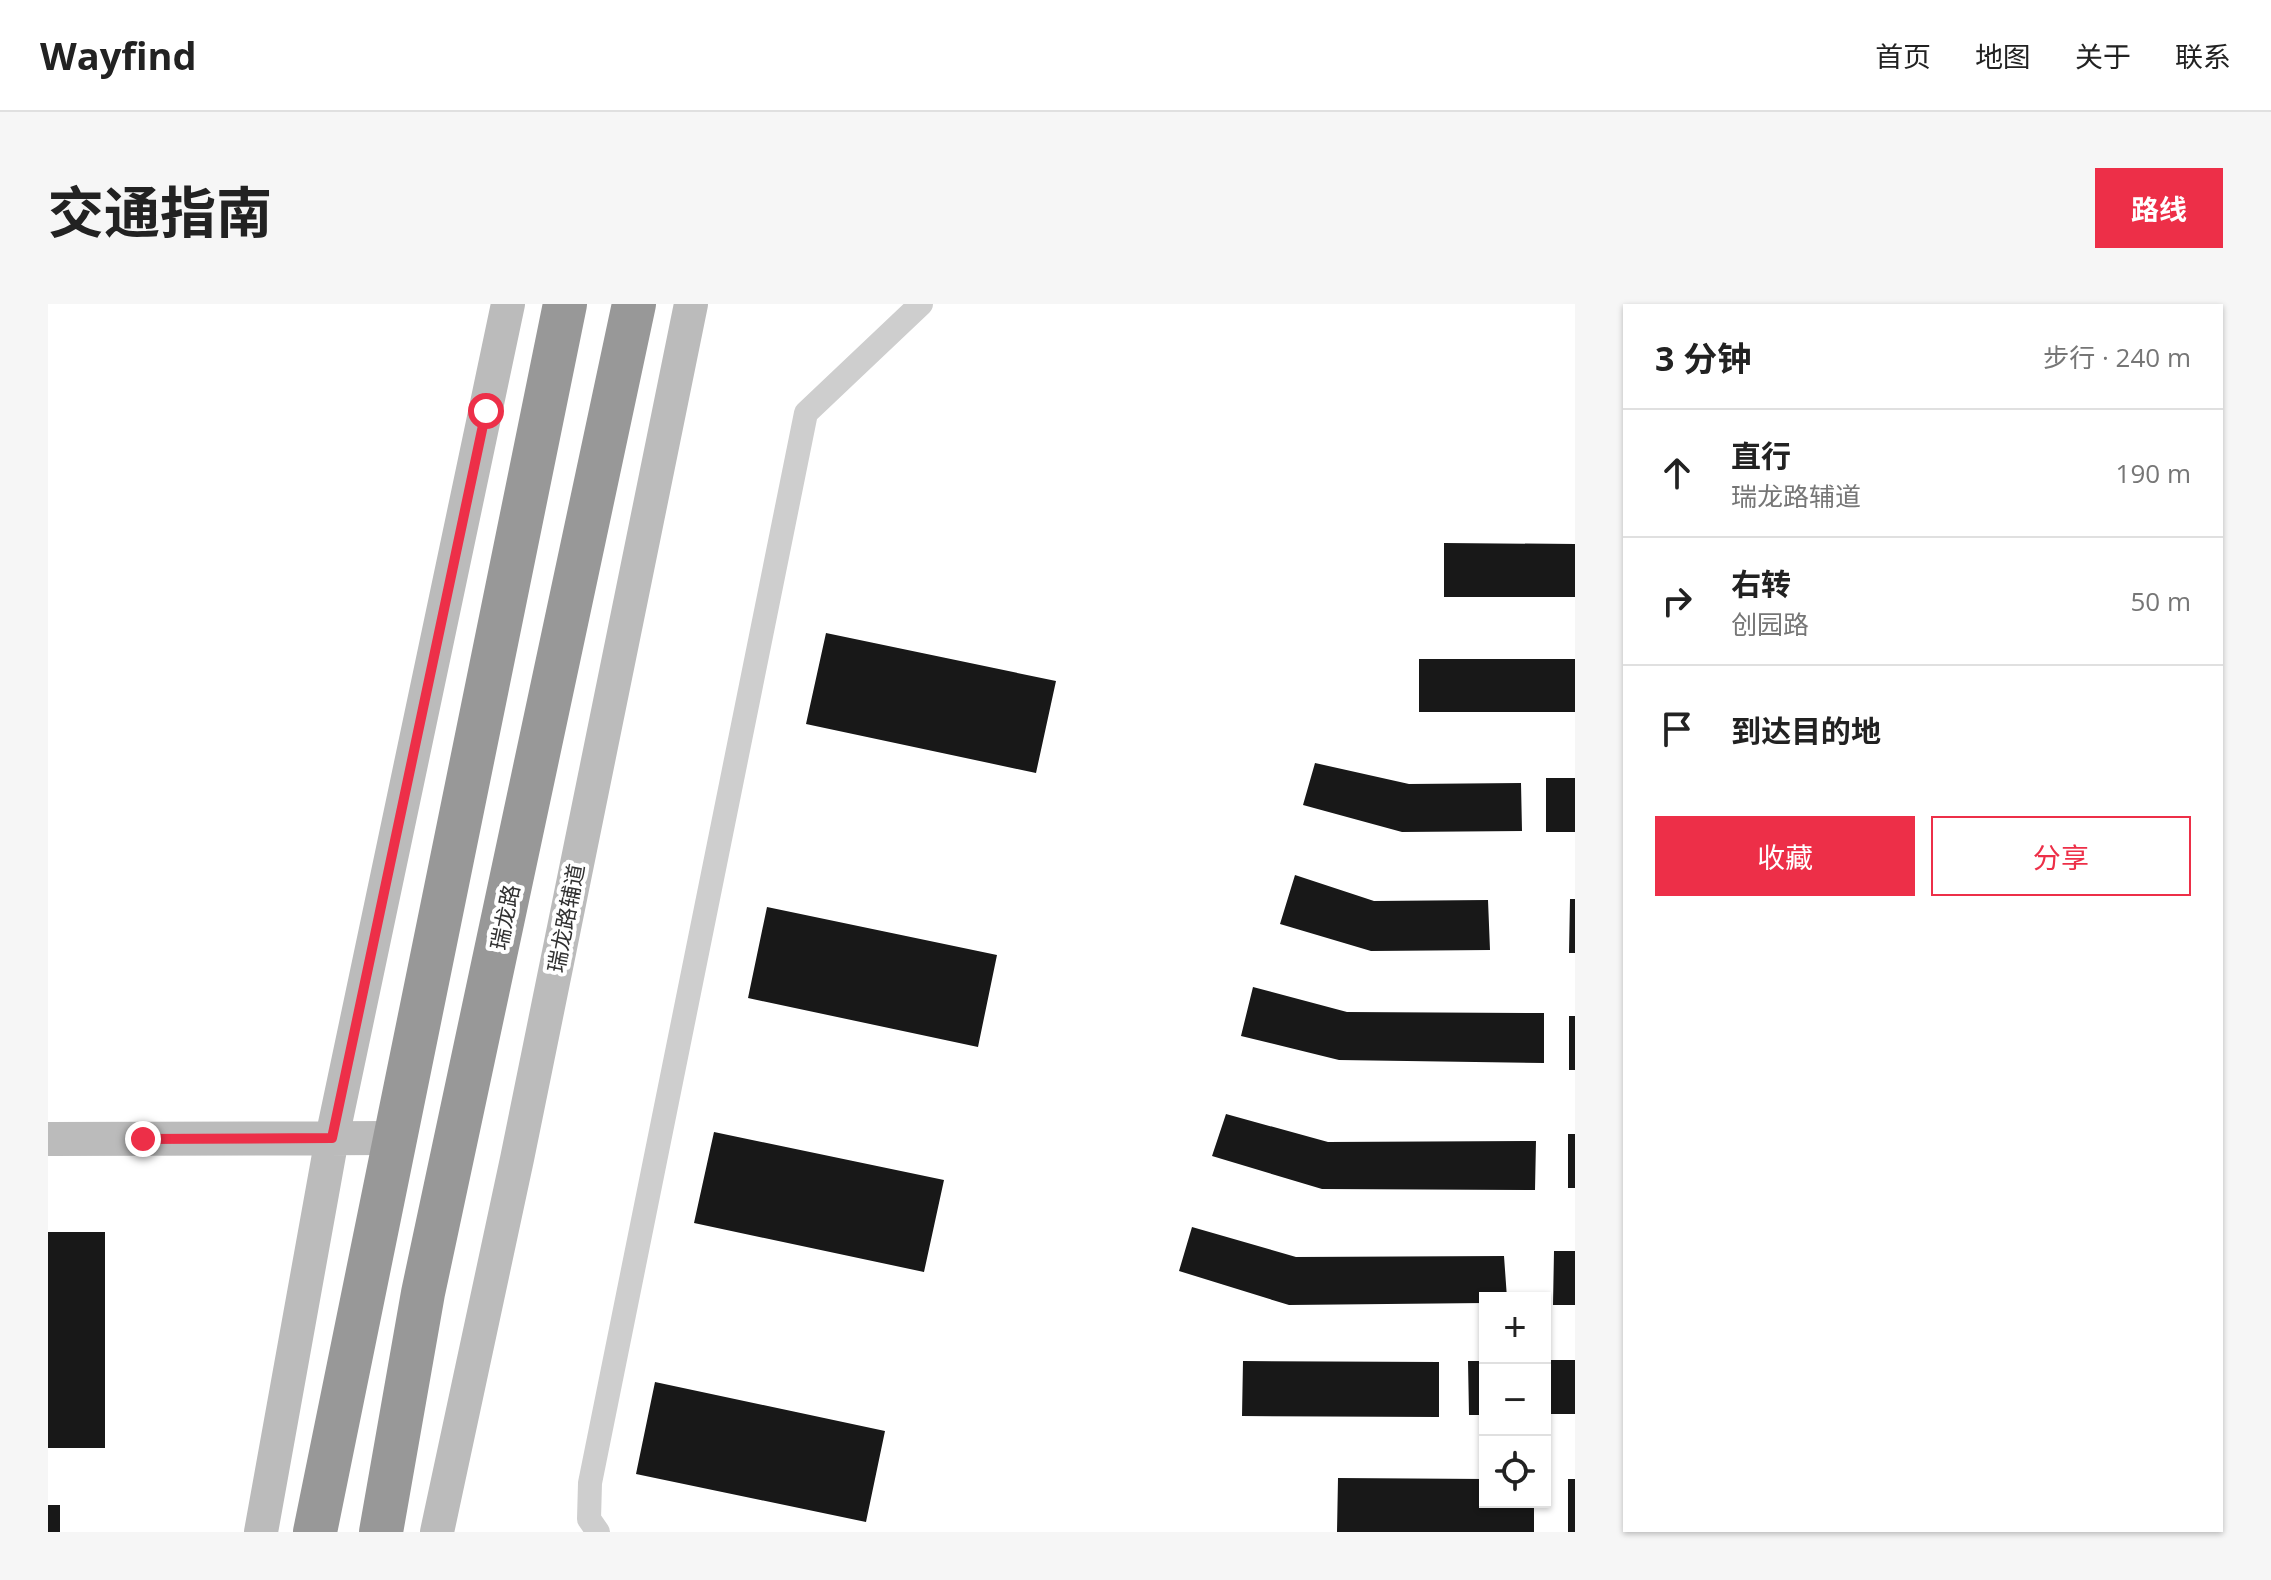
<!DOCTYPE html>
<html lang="zh">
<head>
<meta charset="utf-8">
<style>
	:root { --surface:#fff; --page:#f6f6f6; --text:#222; --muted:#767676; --line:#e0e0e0; --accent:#ed2f48 }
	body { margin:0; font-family:"Open Sans","Noto Sans SC",sans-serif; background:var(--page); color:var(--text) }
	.controls { position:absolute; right:24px; bottom:24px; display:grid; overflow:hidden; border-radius:0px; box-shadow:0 2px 6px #0004 }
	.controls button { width:72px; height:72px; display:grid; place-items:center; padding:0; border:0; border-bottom:2px solid var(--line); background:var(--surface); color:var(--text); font:40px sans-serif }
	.stop { position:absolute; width:24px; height:24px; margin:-18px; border:6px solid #ed2f48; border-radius:50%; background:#fff }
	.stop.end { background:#ed2f48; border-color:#fff; box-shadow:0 2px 8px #0008 }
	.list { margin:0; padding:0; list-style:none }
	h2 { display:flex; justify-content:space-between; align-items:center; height:104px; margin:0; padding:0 32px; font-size:34px }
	h2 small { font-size:26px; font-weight:400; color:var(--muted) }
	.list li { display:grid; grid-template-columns:52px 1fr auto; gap:24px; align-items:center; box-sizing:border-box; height:128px; padding:0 32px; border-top:2px solid var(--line) }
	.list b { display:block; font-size:30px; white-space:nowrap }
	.list p { margin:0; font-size:26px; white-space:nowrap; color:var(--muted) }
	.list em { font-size:26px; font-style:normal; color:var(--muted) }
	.actions { display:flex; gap:16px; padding:24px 32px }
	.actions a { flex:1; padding:18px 0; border:2px solid var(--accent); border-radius:0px; text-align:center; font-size:28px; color:var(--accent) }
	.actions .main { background:var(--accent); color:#fff }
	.icon { flex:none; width:44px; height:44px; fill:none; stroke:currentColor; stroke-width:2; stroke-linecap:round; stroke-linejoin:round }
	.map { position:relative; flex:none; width:1527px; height:1228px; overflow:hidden; border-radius:0px }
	header { display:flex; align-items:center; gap:48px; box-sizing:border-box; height:112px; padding:0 40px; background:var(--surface); border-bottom:2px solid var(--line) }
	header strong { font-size:38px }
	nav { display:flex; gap:44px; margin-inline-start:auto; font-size:28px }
	.intro { display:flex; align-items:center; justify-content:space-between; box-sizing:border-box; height:192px; padding:0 48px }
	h1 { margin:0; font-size:56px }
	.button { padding:20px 36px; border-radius:0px; background:var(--accent); color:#fff; font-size:28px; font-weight:700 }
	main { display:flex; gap:48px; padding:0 48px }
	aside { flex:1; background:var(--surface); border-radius:0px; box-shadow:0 2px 6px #0004 }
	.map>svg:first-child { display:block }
	.building { fill:#181818 }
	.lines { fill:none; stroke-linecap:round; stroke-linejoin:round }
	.street { stroke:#cecece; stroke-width:24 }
	.secondary { stroke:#bbb; stroke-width:34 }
	.highway { stroke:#989898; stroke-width:44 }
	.route { stroke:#ed2f48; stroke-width:10 }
	.labels { text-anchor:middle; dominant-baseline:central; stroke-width:8; stroke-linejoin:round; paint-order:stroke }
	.street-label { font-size:22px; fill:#313131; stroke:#fff }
</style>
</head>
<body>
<header>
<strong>Wayfind</strong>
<nav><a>首页</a><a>地图</a><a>关于</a><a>联系</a></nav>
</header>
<div class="intro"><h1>交通指南</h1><a class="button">路线</a></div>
<main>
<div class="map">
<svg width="1527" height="1228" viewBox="0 0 1527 1228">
	<rect width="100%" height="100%" fill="#fff"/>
	<path class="building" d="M1396,239L1527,240V293H1396Z
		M778,329L1008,377L988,469L758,420Z
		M1371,355H1527V408H1371Z
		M1267,459L1361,480L1473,479L1474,527L1354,528L1255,501Z
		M1498,474H1527V528H1498Z
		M1247,571L1326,597L1440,596L1442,646L1323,647L1232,620Z
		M1522,595H1527V649H1521Z
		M719,603L949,651L930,743L700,694Z
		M1205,683L1299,708L1496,709V759L1291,756L1193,732Z
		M1521,712H1527V766H1521Z
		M1178,810L1280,838L1488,837L1487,886L1274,885L1164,852Z
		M666,828L896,876L876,968L646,919Z
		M1520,830H1527V884H1520Z
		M1144,923L1248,953L1456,952L1459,994H1437V999L1241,1001L1131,967Z
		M0,928H57V1144H0Z
		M1506,947H1527V1001H1505Z
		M1497,1056H1527V1110H1497Z
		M1195,1057L1391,1058V1113L1194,1112Z
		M1420,1057H1437V1111H1421Z
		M607,1078L837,1127L818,1218L588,1170Z
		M1290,1174L1437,1175V1198H1486V1228H1289Z
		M1520,1175H1527V1228H1520Z
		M0,1201H12V1228H0Z"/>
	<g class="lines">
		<path class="street" d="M550,1228L541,1215L542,1179L758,109L873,0"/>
		<path class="secondary" d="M0,835L346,834
			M213,1228L284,834L460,0
			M389,1228L469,855L643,0"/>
		<path class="highway" d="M267,1228L517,0
			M333,1228L375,989L586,0"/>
	</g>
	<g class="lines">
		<path class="route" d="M95,835L284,834L438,107"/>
	</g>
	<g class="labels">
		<g class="street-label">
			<text transform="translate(456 613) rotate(-78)">瑞龙路</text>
			<text transform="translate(517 614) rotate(-79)">瑞龙路辅道</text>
		</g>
	</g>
</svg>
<div class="controls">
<button>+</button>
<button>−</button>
<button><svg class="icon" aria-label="locate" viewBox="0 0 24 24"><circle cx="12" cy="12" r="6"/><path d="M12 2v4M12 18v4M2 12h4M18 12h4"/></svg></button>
</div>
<div class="stop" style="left:438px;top:107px"></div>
<div class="stop end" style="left:95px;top:835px"></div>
</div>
<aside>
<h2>3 分钟<small>步行 · 240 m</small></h2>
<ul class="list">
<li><svg class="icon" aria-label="ahead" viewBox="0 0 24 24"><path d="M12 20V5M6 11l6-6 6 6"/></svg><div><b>直行</b><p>瑞龙路辅道</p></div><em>190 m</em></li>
<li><svg class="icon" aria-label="right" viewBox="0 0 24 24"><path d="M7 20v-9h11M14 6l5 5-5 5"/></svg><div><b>右转</b><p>创园路</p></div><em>50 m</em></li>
<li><svg class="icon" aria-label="arrive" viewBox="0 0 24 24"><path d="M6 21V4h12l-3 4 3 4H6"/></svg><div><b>到达目的地</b></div></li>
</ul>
<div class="actions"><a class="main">收藏</a><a>分享</a></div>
</aside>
</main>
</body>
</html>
